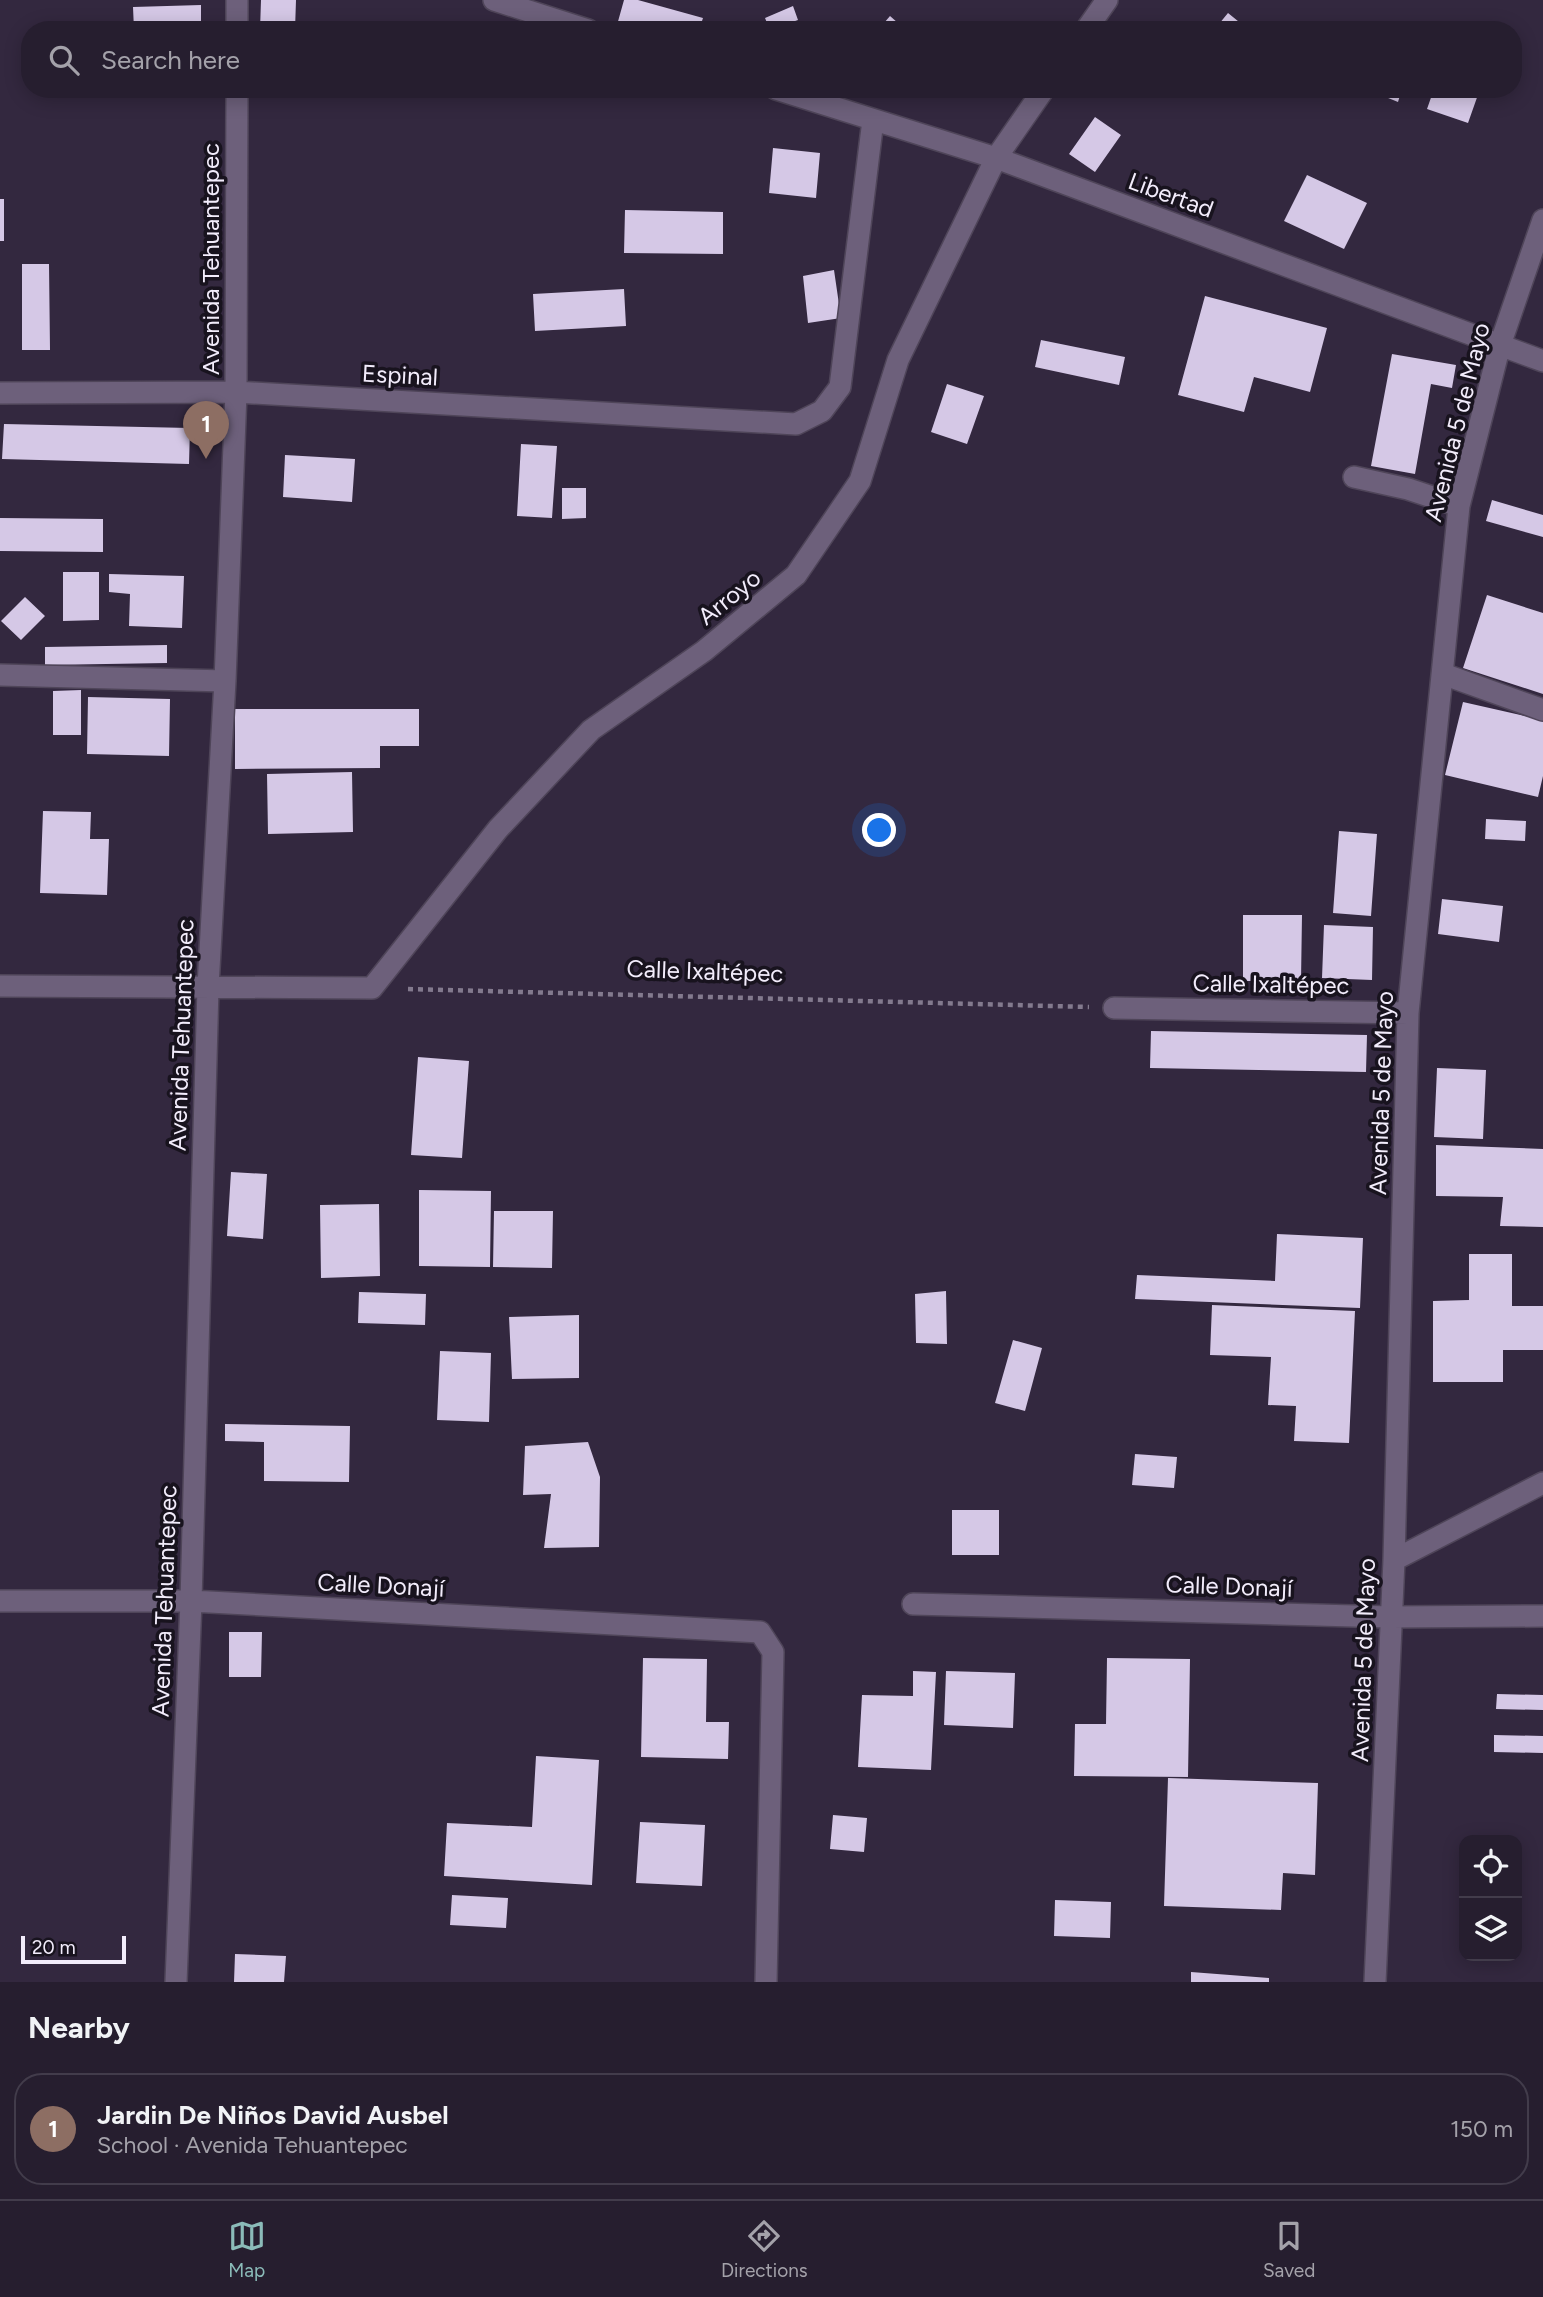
<!DOCTYPE html>
<html lang="en">
<head>
<meta charset="utf-8">
<style>
	:root { --surface:#261e2f; --page:#322b3b; --text:#f1f3f6; --muted:#a4a2aa; --line:#423c4b; --accent:#8bbbb9 }
	body { margin:0; font-family:Figtree,sans-serif; background:var(--page); color:var(--text) }
	.controls { position:absolute; right:21px; bottom:21px; display:grid; overflow:hidden; border-radius:14px; box-shadow:0 4px 18px #0003 }
	.controls button { width:63px; height:63px; display:grid; place-items:center; padding:0; border:0; border-bottom:2px solid var(--line); background:var(--surface); color:var(--text); font:35px sans-serif }
	.scale { position:absolute; left:21px; bottom:18px; width:105px; box-sizing:border-box; padding-left:7px; border:4px solid #f2ecfb; border-top:0; font-size:19px; line-height:24px; white-space:nowrap; color:#f2ecfb; -webkit-text-stroke:5px #18131e; paint-order:stroke }
	.you { position:absolute; left:880px; top:831px; width:24px; height:24px; margin:-18px; border:5px solid #fff; border-radius:50%; background:#1a73e8; box-shadow:0 0 0 10px #1a73e833 }
	.badge { display:grid; place-items:center; width:46px; height:46px; border-radius:50%; background:var(--accent); color:#fff; font-size:23px; font-weight:700 }
	.pin { position:absolute; translate:-50% -58px; filter:drop-shadow(0 2px 4px #0008) }
	.pin::after { content:''; position:absolute; top:37px; width:24px; height:21px; background:inherit; clip-path:polygon(0 0,100% 0,50% 100%) }
	.list { margin:0; padding:0; list-style:none }
	h2 { display:flex; justify-content:space-between; align-items:center; height:91px; margin:0; padding:0 28px; font-size:30px }
	h2 small { font-size:23px; font-weight:400; color:var(--muted) }
	.list li { display:grid; grid-template-columns:46px 1fr auto; gap:21px; align-items:center; box-sizing:border-box; height:112px; margin:0 14px 14px; padding:0 14px; border:2px solid var(--line); border-radius:28px }
	.list b { display:block; font-size:26px; white-space:nowrap }
	.list p { margin:0; font-size:23px; white-space:nowrap; color:var(--muted) }
	.list em { font-size:23px; font-style:normal; color:var(--muted) }
	.icon { flex:none; width:38px; height:38px; fill:none; stroke:currentColor; stroke-width:2; stroke-linecap:round; stroke-linejoin:round }
	.map { position:relative; flex:none; width:1543px; height:1982px; overflow:hidden }
	.search { position:absolute; background:var(--surface); box-shadow:0 4px 18px #0003; left:21px; right:21px; top:21px; height:77px; display:flex; align-items:center; gap:18px; box-sizing:border-box; padding:0 24px; border-radius:28px; color:var(--muted); font-size:26px }
	.sheet { height:217px; background:var(--surface) }
	nav { display:flex; justify-content:space-around; align-items:center; box-sizing:border-box; height:98px; border-top:2px solid var(--line); background:var(--surface); font-size:19px; color:var(--muted) }
	nav a { display:grid; justify-items:center; gap:4px }
	nav .on { color:var(--accent) }
	.map>svg:first-child { display:block }
	.building { fill:#d5c8e6 }
	.lines { fill:none; stroke-linecap:round; stroke-linejoin:round }
	.minor-casing { stroke:#4f4559; stroke-width:24 }
	.path { stroke:#837a8e; stroke-width:4.5; stroke-dasharray:5 5; stroke-linecap:butt }
	.minor { stroke:#6d607b; stroke-width:21 }
	.labels { text-anchor:middle; dominant-baseline:central; stroke-width:7; stroke-linejoin:round; paint-order:stroke }
	.street-label { font-size:24px; fill:#f2ecfb; stroke:#18131e }
</style>
</head>
<body>
<div class="map">
<svg width="1543" height="1982" viewBox="0 0 1543 1982">
	<rect width="100%" height="100%" fill="#33283f"/>
	<path class="building" d="M261,0H296L295,30H260Z
		M624,0H638L703,18L699,30H633L617,25Z
		M201,5V30H134L133,7Z
		M793,6L798,20L770,30L765,18Z
		M1228,13L1249,30H1214Z
		M890,16L906,30H878Z
		M495,89H518V96L495,95Z
		M1366,89H1402L1398,102Z
		M1434,89H1480L1468,123L1427,109Z
		M1095,117L1121,135L1095,172L1069,154Z
		M773,148L820,153L816,198L769,193Z
		M1307,175L1367,203L1344,249L1284,221Z
		M0,199H4V241H0Z
		M625,210L723,212V254L624,253Z
		M22,264H49L50,350H22Z
		M834,270L841,318L808,323L803,276Z
		M624,289L626,326L535,331L533,294Z
		M1205,296L1327,328L1310,392L1254,377L1244,412L1178,395Z
		M1041,340L1125,357L1119,385L1035,367Z
		M1392,354L1456,365L1452,388L1431,384L1415,474L1371,466Z
		M947,384L984,396L967,444L931,432Z
		M4,424L190,428L189,464L2,459Z
		M521,444L557,446L552,518L517,516Z
		M285,455L355,459L352,502L283,497Z
		M562,488H586V518L562,519Z
		M1492,500L1543,515V537L1486,521Z
		M0,518L103,519V552L0,551Z
		M63,572H99V620L63,621Z
		M109,574L184,576L182,628L129,626L130,594L109,592Z
		M1487,595L1543,613V694L1463,668Z
		M25,597L45,616L21,640L1,621Z
		M167,645V663L45,665V647Z
		M81,690V735H53V691Z
		M88,697L170,699L169,756L87,754Z
		M1463,702L1543,720V776L1538,797L1445,775Z
		M235,709H419V746H380V768L235,769Z
		M352,772L353,832L268,834L267,774Z
		M43,811L91,812L90,839H109L107,895L40,893Z
		M1486,819L1526,821L1525,841L1485,839Z
		M1339,831L1377,834L1371,916L1333,913Z
		M1442,899L1503,906L1499,942L1438,934Z
		M1243,915H1302L1301,981H1243Z
		M1324,925L1373,927L1372,980L1322,978Z
		M1151,1031L1367,1035L1366,1072L1150,1068Z
		M418,1057L469,1061L462,1158L411,1155Z
		M1437,1068L1486,1070L1483,1139L1434,1137Z
		M1436,1145L1543,1149V1227L1500,1226L1503,1197L1436,1196Z
		M231,1172L267,1174L263,1239L227,1236Z
		M419,1190L491,1191L490,1267L419,1266Z
		M379,1204L380,1276L321,1278L320,1205Z
		M494,1211H553L552,1268L493,1267Z
		M1277,1234L1363,1238L1360,1308L1135,1299L1137,1275L1275,1281Z
		M1469,1254H1512V1306H1543V1350H1503V1382H1433V1301L1469,1300Z
		M946,1291L947,1344L916,1343L915,1294Z
		M359,1292L426,1294L425,1325L358,1323Z
		M1212,1305L1355,1311L1349,1443L1294,1441L1296,1406L1268,1405L1271,1357L1210,1355Z
		M579,1315V1378L512,1379L509,1317Z
		M1013,1340L1042,1348L1025,1411L995,1403Z
		M440,1351L491,1353L489,1422L437,1420Z
		M225,1424L350,1426L349,1482L264,1481V1442L225,1441Z
		M588,1442L600,1477L599,1547L544,1548L551,1494L523,1495L525,1446Z
		M1135,1454L1177,1457L1174,1488L1132,1485Z
		M952,1510H999V1555H952Z
		M229,1632H262L261,1677H229Z
		M643,1658L707,1659L706,1722H729L728,1759L641,1757Z
		M1107,1658L1190,1659L1188,1777L1074,1776L1075,1724H1106Z
		M913,1671L936,1672L931,1770L858,1767L862,1695L913,1696Z
		M946,1671L1015,1673L1013,1728L944,1725Z
		M1497,1694L1543,1695V1710L1496,1709Z
		M1494,1735L1543,1736V1753L1494,1752Z
		M536,1756L599,1760L592,1885L444,1876L447,1823L532,1827Z
		M1168,1778L1318,1783L1315,1875L1283,1873L1281,1910L1164,1906Z
		M833,1815L867,1818L864,1852L830,1849Z
		M640,1822L705,1825L702,1886L636,1883Z
		M452,1895L508,1898L506,1928L450,1925Z
		M1055,1900L1111,1902L1110,1938L1054,1936Z
		M235,1954L286,1956L284,1982H234Z
		M1191,1972L1269,1978V1982H1191Z"/>
	<g class="lines">
		<defs>
			<path id="minor" d="M494,0L588,30
				M237,30V0
				M1086,30L1107,0
				M776,89L996,158L1543,361
				M0,393L236,392L796,424L822,411L840,387L873,120
				M1354,477L1408,489L1459,506
				M1443,674L1543,710
				M0,675L225,681
				M0,986L372,988L498,829L591,730L704,651L796,575L860,481L898,360L996,158L1044,89
				M1114,1008L1408,1013
				M1394,1560L1543,1483
				M0,1601H191L760,1632L773,1652L766,1982
				M913,1604L1391,1617L1543,1616
				M176,1982L191,1601L208,987L225,681L236,392L237,89
				M1375,1982L1394,1560L1408,1013L1459,506L1500,345L1543,220"/>
		</defs>
		<use href="#minor" class="minor-casing"/>
		<path class="path" d="M408,989L1089,1007"/>
		<use href="#minor" class="minor"/>
	</g>
	<g class="labels">
		<g class="street-label">
			<text transform="translate(1171 195) rotate(20)">Libertad</text>
			<text transform="translate(210 259) rotate(-90)">Avenida Tehuantepec</text>
			<text transform="translate(400 375) rotate(3)">Espinal</text>
			<text transform="translate(1457 422) rotate(-76)">Avenida 5 de Mayo</text>
			<text transform="translate(729 597) rotate(-39)">Arroyo</text>
			<text transform="translate(705 971) rotate(2)">Calle Ixaltépec</text>
			<text transform="translate(1271 984) rotate(1)">Calle Ixaltépec</text>
			<text transform="translate(181 1035) rotate(-88)">Avenida Tehuantepec</text>
			<text transform="translate(1381 1093) rotate(-88)">Avenida 5 de Mayo</text>
			<text transform="translate(381 1585) rotate(3)">Calle Donají</text>
			<text transform="translate(1229 1586) rotate(2)">Calle Donají</text>
			<text transform="translate(164 1601) rotate(-88)">Avenida Tehuantepec</text>
			<text transform="translate(1363 1660) rotate(-88)">Avenida 5 de Mayo</text>
		</g>
	</g>
</svg>
<div class="controls">
<button><svg class="icon" aria-label="locate" viewBox="0 0 24 24"><circle cx="12" cy="12" r="6"/><path d="M12 2v4M12 18v4M2 12h4M18 12h4"/></svg></button>
<button><svg class="icon" aria-label="layers" viewBox="0 0 24 24"><path d="M12 4l9 5-9 5-9-5zM3 14l9 5 9-5"/></svg></button>
</div>
<div class="scale">20 m</div>
<div class="you"></div>
<div class="pin badge" style="left:206px;top:459px;background:#8d6e63">1</div>
<div class="search"><svg class="icon" aria-label="search" viewBox="0 0 24 24"><circle cx="10" cy="10" r="6"/><path d="M15 15l6 6"/></svg>Search here</div>
</div>
<section class="sheet">
<h2>Nearby<small></small></h2>
<ul class="list">
<li><span class="badge" style="background:#8d6e63">1</span><div><b>Jardin De Niños David Ausbel</b><p>School · Avenida Tehuantepec</p></div><em>150 m</em></li>
</ul>
</section>
<nav>
<a class="on"><svg class="icon" aria-label="map" viewBox="0 0 24 24"><path d="M3 6l6-2 6 2 6-2v14l-6 2-6-2-6 2zM9 4v14M15 6v14"/></svg>Map</a>
<a><svg class="icon" aria-label="directions" viewBox="0 0 24 24"><path d="M12 3l9 9-9 9-9-9zM9 14v-3h6M13 9l2 2-2 2"/></svg>Directions</a>
<a><svg class="icon" aria-label="saved" viewBox="0 0 24 24"><path d="M7 4h10v16l-5-4-5 4z"/></svg>Saved</a>
</nav>
</body>
</html>
